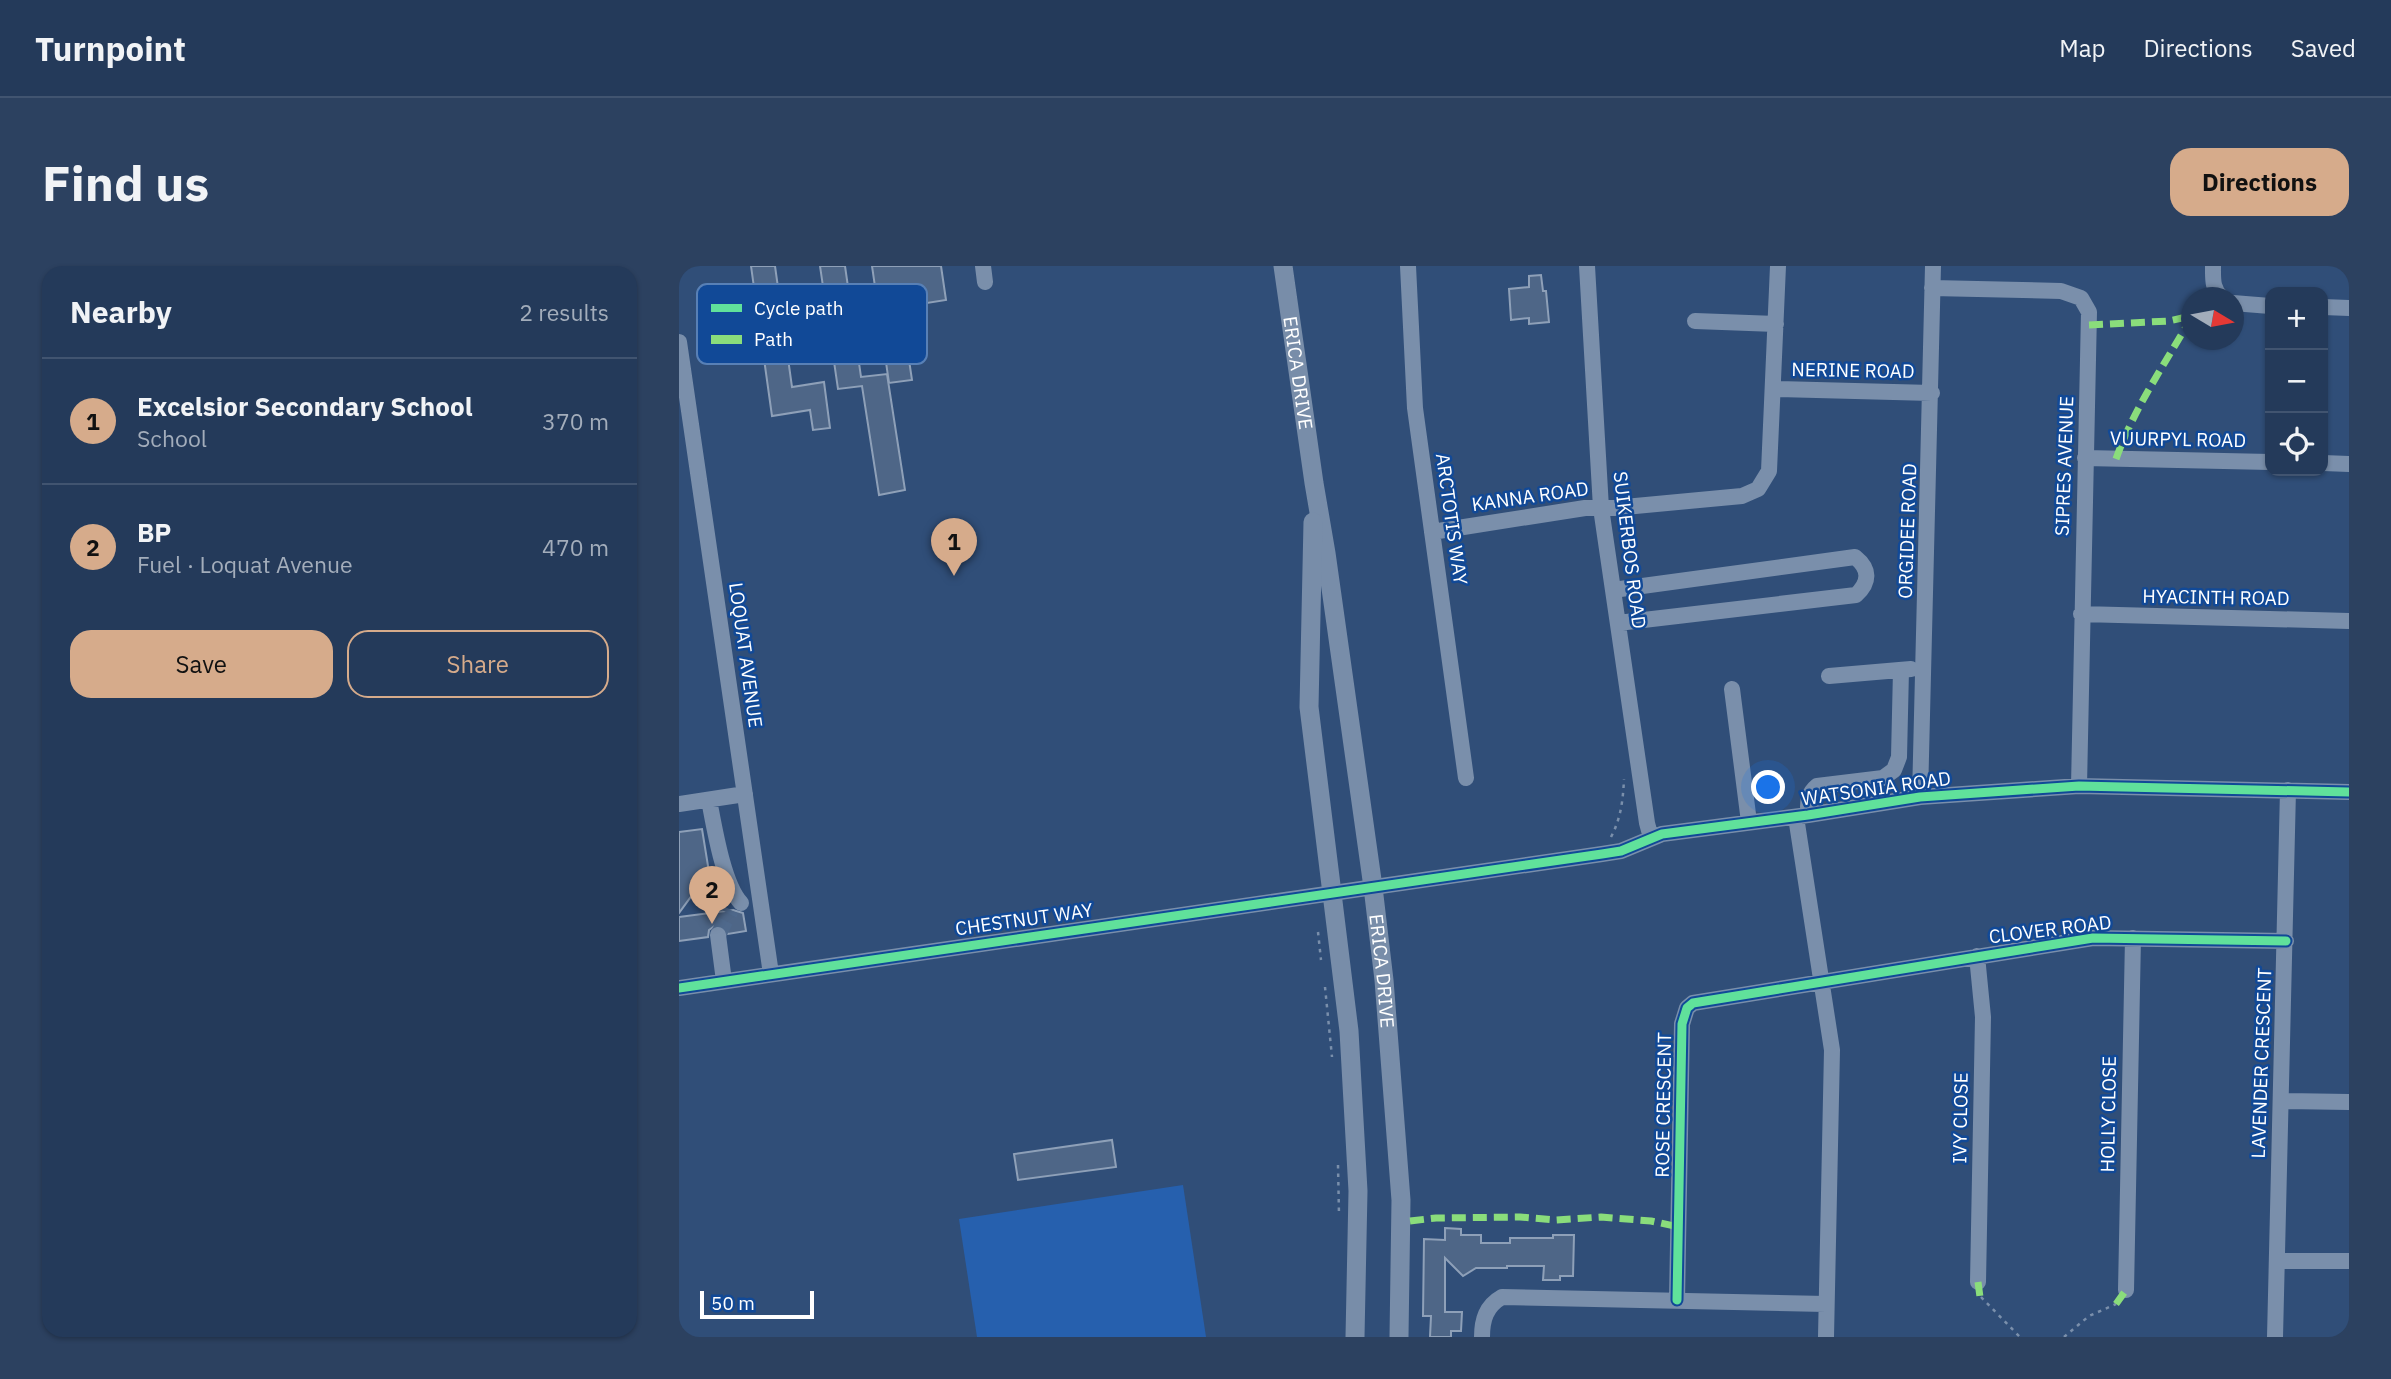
<!DOCTYPE html>
<html lang="en">
<head>
<meta charset="utf-8">
<style>
	:root { --surface:#243a5a; --page:#2c4160; --text:#f1f3f6; --muted:#a3adbb; --line:#415470; --accent:#d6ab8b }
	body { margin:0; font-family:"IBM Plex Sans",sans-serif; background:var(--page); color:var(--text) }
	.controls { position:absolute; right:21px; top:21px; display:grid; overflow:hidden; border-radius:14px; box-shadow:0 2px 5px #0004 }
	.controls button { width:63px; height:63px; display:grid; place-items:center; padding:0; border:0; border-bottom:2px solid var(--line); background:var(--surface); color:var(--text); font:35px sans-serif }
	.compass { position:absolute; left:1502px; top:21px; width:63px; height:63px; border-radius:50%; background:var(--surface); box-shadow:0 2px 5px #0004; rotate:100deg }
	.scale { position:absolute; left:21px; bottom:18px; width:114px; box-sizing:border-box; padding-left:7px; border:4px solid #fff; border-top:0; font-size:19px; line-height:24px; white-space:nowrap; color:#fff; -webkit-text-stroke:5px #114997; paint-order:stroke }
	.you { position:absolute; left:1090px; top:522px; width:24px; height:24px; margin:-18px; border:5px solid #fff; border-radius:50%; background:#1a73e8; box-shadow:0 0 0 10px #1a73e833 }
	.badge { display:grid; place-items:center; width:46px; height:46px; border-radius:50%; background:var(--accent); color:#111; font-size:23px; font-weight:700 }
	.pin { position:absolute; translate:-50% -58px; filter:drop-shadow(0 2px 4px #0008) }
	.pin::after { content:''; position:absolute; top:37px; width:24px; height:21px; background:inherit; clip-path:polygon(0 0,100% 0,50% 100%) }
	.list { margin:0; padding:0; list-style:none }
	h2 { display:flex; justify-content:space-between; align-items:center; height:91px; margin:0; padding:0 28px; font-size:30px }
	h2 small { font-size:23px; font-weight:400; color:var(--muted) }
	.list li { display:grid; grid-template-columns:46px 1fr auto; gap:21px; align-items:center; box-sizing:border-box; height:126px; padding:0 28px; border-top:2px solid var(--line) }
	.list b { display:block; font-size:26px; white-space:nowrap }
	.list p { margin:0; font-size:23px; white-space:nowrap; color:var(--muted) }
	.list em { font-size:23px; font-style:normal; color:var(--muted) }
	.actions { display:flex; gap:14px; padding:21px 28px }
	.actions a { flex:1; padding:16px 0; border:2px solid var(--accent); border-radius:21px; text-align:center; font-size:24px; color:var(--accent) }
	.actions .main { background:var(--accent); color:#111 }
	.icon { flex:none; width:38px; height:38px; fill:none; stroke:currentColor; stroke-width:2; stroke-linecap:round; stroke-linejoin:round }
	.map { position:relative; flex:none; width:1670px; height:1071px; overflow:hidden; border-radius:21px }
	header { display:flex; align-items:center; gap:42px; box-sizing:border-box; height:98px; padding:0 35px; background:var(--surface); border-bottom:2px solid var(--line) }
	header strong { font-size:33px }
	nav { display:flex; gap:38px; margin-inline-start:auto; font-size:24px }
	.intro { display:flex; align-items:center; justify-content:space-between; box-sizing:border-box; height:168px; padding:0 42px }
	h1 { margin:0; font-size:49px }
	.button { padding:18px 32px; border-radius:21px; background:var(--accent); color:#111; font-size:24px; font-weight:700 }
	main { display:flex; gap:42px; padding:0 42px }
	aside { flex:1; background:var(--surface); border-radius:21px; box-shadow:0 2px 5px #0004 }
	.map>svg:first-child { display:block }
	.green { fill:#2660ae }
	.building { fill:#4e6687; stroke:#8ea0b8; stroke-width:2 }
	.lines { fill:none; stroke-linecap:round; stroke-linejoin:round }
	.minor-tunnel { stroke:#4f698c; stroke-width:16; stroke-dasharray:16 8; stroke-linecap:butt }
	.path { stroke:#7a8fab; stroke-width:2.5; stroke-dasharray:3.5 5; stroke-linecap:butt }
	.minor { stroke:#7a8fab; stroke-width:16 }
	.major { stroke:#788da9; stroke-width:19 }
	.quiet { stroke:#8add7b; stroke-width:7; stroke-dasharray:14 7; stroke-linecap:butt }
	.cycleway-casing { stroke:#114997; stroke-width:13 }
	.cycleway { stroke:#60e19b; stroke-width:9 }
	.labels { text-anchor:middle; dominant-baseline:central; stroke-width:5; stroke-linejoin:round; paint-order:stroke }
	.street-label { font-size:19px; fill:#fff; stroke:#114997 }
	.key { fill:#114997; stroke:#5880b6; stroke-width:2 }
	.key-label { font-size:19px; fill:#fff }
</style>
</head>
<body>
<header>
<strong>Turnpoint</strong>
<nav><a>Map</a><a>Directions</a><a>Saved</a></nav>
</header>
<div class="intro"><h1>Find us</h1><a class="button">Directions</a></div>
<main>
<aside>
<h2>Nearby<small>2 results</small></h2>
<ul class="list">
<li><span class="badge">1</span><div><b>Excelsior Secondary School</b><p>School</p></div><em>370 m</em></li>
<li><span class="badge">2</span><div><b>BP</b><p>Fuel · Loquat Avenue</p></div><em>470 m</em></li>
</ul>
<div class="actions"><a class="main">Save</a><a>Share</a></div>
</aside>
<div class="map">
<svg width="1670" height="1071" viewBox="0 0 1670 1071">
	<rect width="100%" height="100%" fill="#304e78"/>
	<path class="green" d="M504,919L527,1071H298L280,953Z"/>
	<path class="building" d="M72,0H96L113,121L145,116L151,162L134,164L131,144L93,150Z
		M141,0H166L182,111L208,108L226,224L200,229L183,120L159,123Z
		M193,0H262L267,34L222,41L233,114L210,117Z
		M862,9L864,25H867L870,56L850,58V52L832,54L830,23L850,21V10Z
		M23,563L30,606L0,647V566Z
		M54,644L64,647L67,665L49,668L44,660L37,659L30,664L29,671L0,675V651Z
		M433,874L437,901L339,914L335,888Z
		M766,962L782,963V969H802V977H831V972H874V969H895L894,1010H881V1014H864L865,1000H828V1002H797L784,1010L766,992V1046H783L782,1065H772V1071H751L752,1050H744L745,973L766,974Z"/>
	<g class="lines">
		<path class="minor-tunnel" d="M39,669L52,644"/>
		<path class="path" d="M932,571C942,552 944,534 945,513
			M639,666L642,694
			M646,721L653,791
			M659,899L660,949
			M1302,1031L1341,1071
			M1385,1071L1410,1050L1437,1038"/>
		<path class="minor" d="M304,0L306,16
			M729,0L736,142L787,512
			M908,0L922,242L968,557L972,572
			M1534,0C1534,13 1533,23 1543,32
			M1253,22L1382,25L1402,32L1410,46L1400,520
			M1554,37L1591,40
			M1644,41L1670,42
			M1016,55L1097,58
			M0,76L92,708
			M1095,123L1253,127
			M1406,192L1591,196
			M1644,197L1670,198
			M753,266L906,242H935L1063,230L1079,223L1090,205L1099,0
			M934,324L1176,291C1191,303 1191,316 1177,329L939,357
			M1402,348L1670,355
			M1150,410L1232,403
			M1053,423L1070,556
			M1241,531L1254,0
			M30,534C35,559 44,618 62,637
			M0,538L66,528
			M1129,549C1129,537 1128,528 1138,520L1204,512L1215,504L1220,491L1222,404
			M1117,551L1153,784L1147,1071
			M39,669L45,715
			M1298,690L1304,751L1299,1016
			M0,722L923,588L942,585L983,568L1129,549L1241,531L1400,520L1670,526
			M1603,835L1670,836
			M1598,995H1670
			M1447,1024L1454,672
			M998,1034L1003,758L1008,742L1014,737L1414,672L1607,675
			M803,1071C803,1054 807,1040 823,1031L1147,1038
			M1596,1071L1609,524"/>
		<g class="major">
			<path id="s1" d="M604,0L635,217L647,287L694,621L705,714L722,934L720,1071"/>
			<path d="M634,256L630,441L670,765L679,925L676,1071"/>
		</g>
		<path class="quiet" d="M1530,32L1538,27
			M1410,59L1490,55L1512,50
			M1437,193C1455,142 1486,98 1512,52
			M731,955L757,952L841,951L877,954L922,951L972,955L1000,961
			M1299,1016L1301,1031
			M1437,1038L1447,1024"/>
		<defs>
			<path id="cycleway" d="M0,722L923,588L942,585L983,568L1129,549L1241,531L1400,520L1670,526
				M998,1034L1003,758L1008,742L1014,737L1414,672L1607,675"/>
		</defs>
		<use href="#cycleway" class="cycleway-casing"/>
		<use href="#cycleway" class="cycleway"/>
	</g>
	<g class="labels">
		<g class="street-label">
			<text transform="translate(1174 104) rotate(1)">NERINE ROAD</text>
			<text stroke="none"><textPath href="#s1" startOffset="108">ERICA DRIVE</textPath></text>
			<text transform="translate(1499 173) rotate(1)">VUURPYL ROAD</text>
			<text transform="translate(1385 200) rotate(-88)">SIPRES AVENUE</text>
			<text transform="translate(851 230) rotate(-8)">KANNA ROAD</text>
			<text transform="translate(773 253) rotate(82)">ARCTOTIS WAY</text>
			<text transform="translate(1228 265) rotate(-88)">ORGIDEE ROAD</text>
			<text transform="translate(951 284) rotate(83)">SUIKERBOS ROAD</text>
			<text transform="translate(1537 331) rotate(1)">HYACINTH ROAD</text>
			<text transform="translate(67 389) rotate(82)">LOQUAT AVENUE</text>
			<text transform="translate(1197 522) rotate(-8)">WATSONIA ROAD</text>
			<text transform="translate(345 653) rotate(-8)">CHESTNUT WAY</text>
			<text transform="translate(1371 663) rotate(-7)">CLOVER ROAD</text>
			<text stroke="none"><textPath href="#s1" startOffset="712">ERICA DRIVE</textPath></text>
			<text transform="translate(1582 797) rotate(-88)">LAVENDER CRESCENT</text>
			<text transform="translate(984 839) rotate(-89)">ROSE CRESCENT</text>
			<text transform="translate(1429 848) rotate(-89)">HOLLY CLOSE</text>
			<text transform="translate(1281 852) rotate(-89)">IVY CLOSE</text>
		</g>
	</g>
	<rect x="18" y="18" width="230" height="80" rx="10" class="key"/>
	<rect x="32" y="38" width="31" height="8" fill="#60e19b"/>
	<rect x="32" y="69" width="31" height="9" fill="#8add7b"/>
	<g class="key-label">
		<text x="75" y="49">Cycle path</text>
		<text x="75" y="80">Path</text>
	</g>
</svg>
<div class="controls">
<button>+</button>
<button>−</button>
<button><svg class="icon" aria-label="locate" viewBox="0 0 24 24"><circle cx="12" cy="12" r="6"/><path d="M12 2v4M12 18v4M2 12h4M18 12h4"/></svg></button>
</div>
<svg class="compass" viewBox="-18 -18 36 36"><path d="M0-13l5 13h-10z" fill="#e53935"/><path d="M0 13l5-13h-10z" fill="#a3adbb"/></svg>
<div class="scale">50 m</div>
<div class="you"></div>
<div class="pin badge" style="left:275px;top:310px">1</div>
<div class="pin badge" style="left:33px;top:658px">2</div>
</div>
</main>
</body>
</html>
